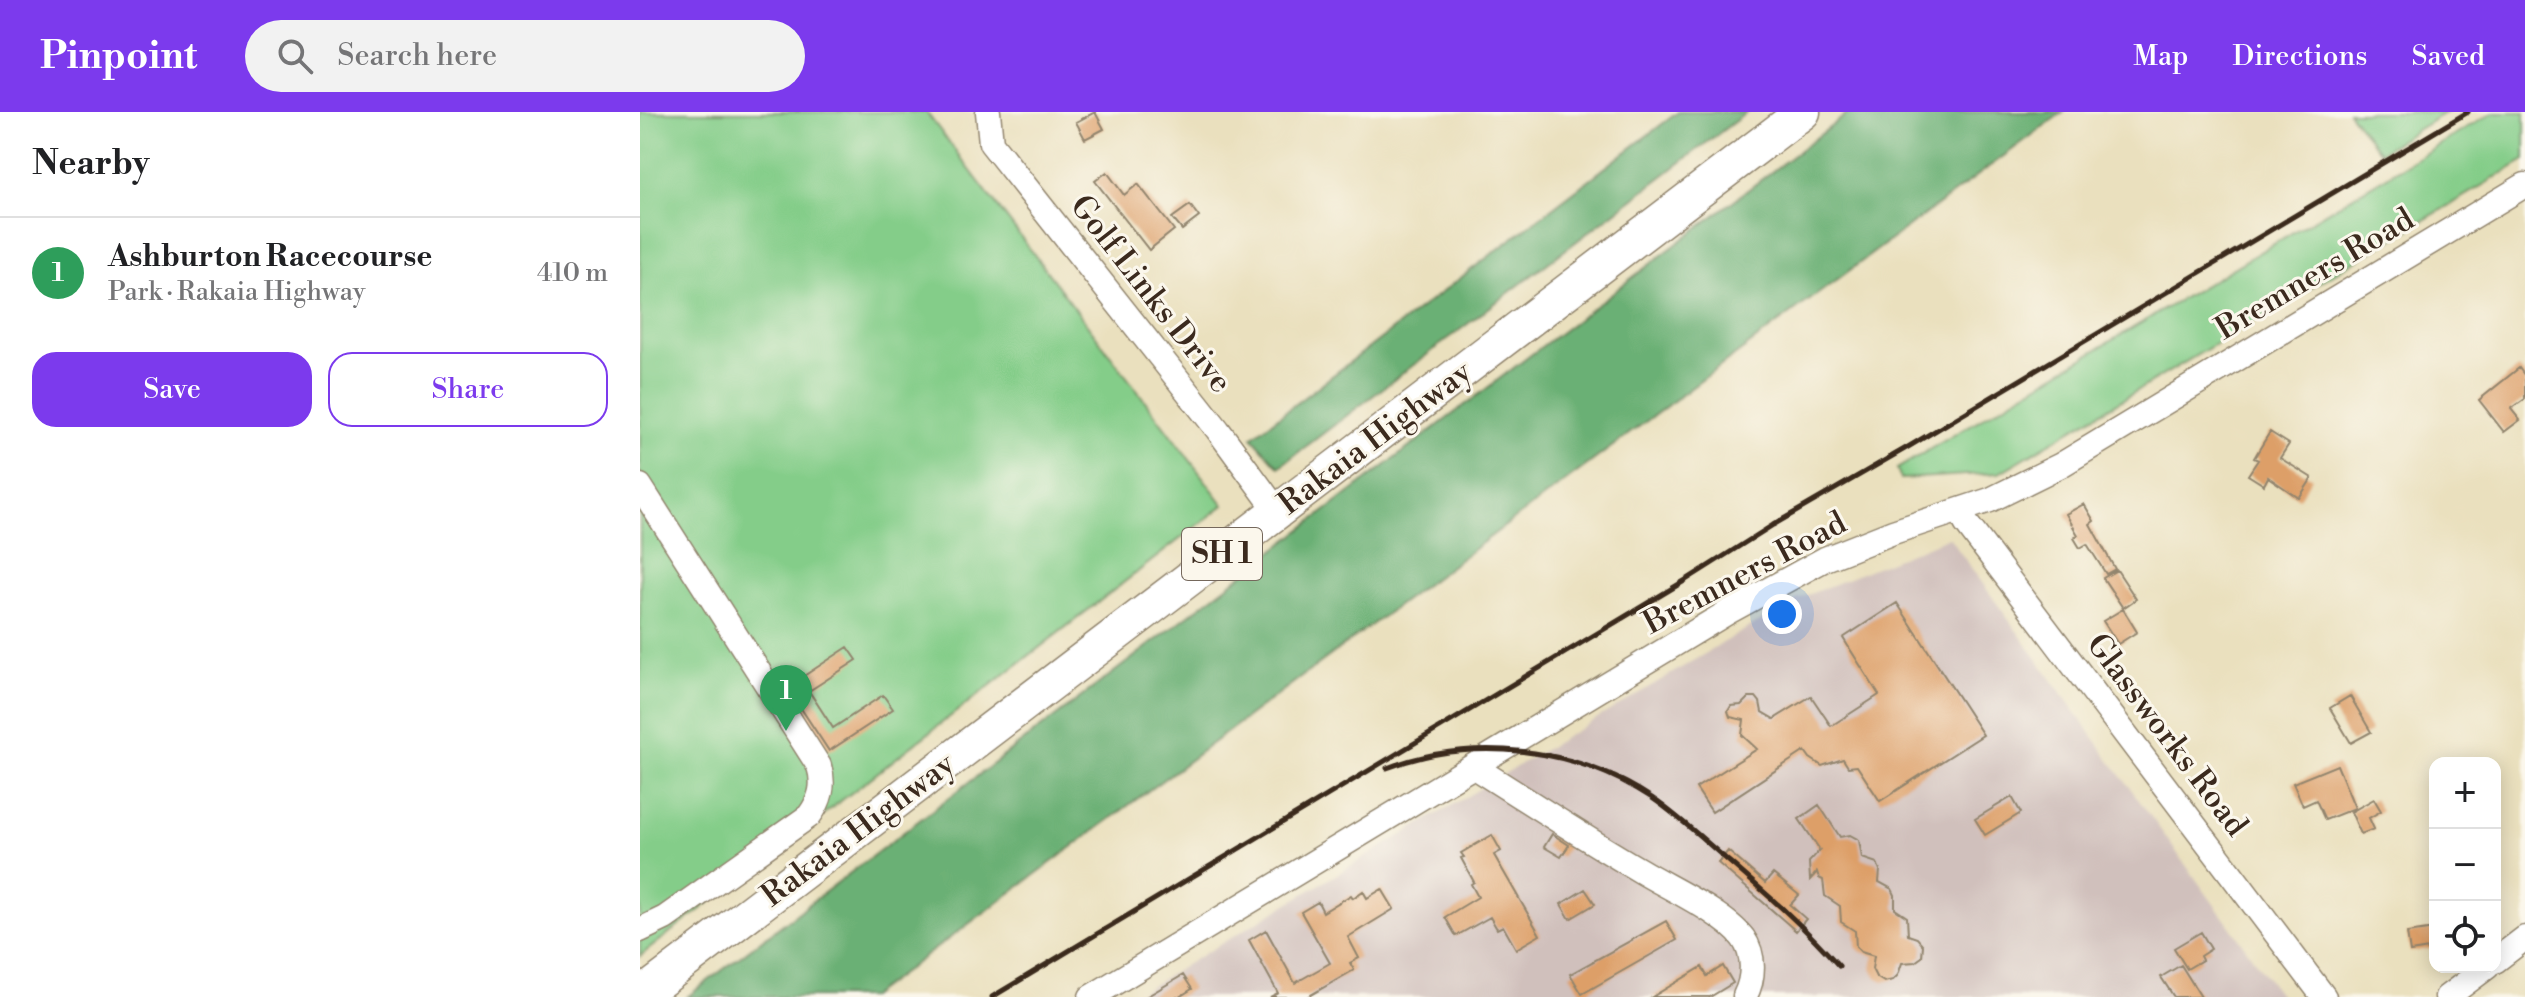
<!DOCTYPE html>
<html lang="en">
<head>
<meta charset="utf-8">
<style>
	:root { --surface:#fff; --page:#f2f2f2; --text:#202124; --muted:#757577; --line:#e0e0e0; --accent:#7c3aed }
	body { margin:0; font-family:"Libre Bodoni",serif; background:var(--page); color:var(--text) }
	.controls { position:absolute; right:24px; bottom:24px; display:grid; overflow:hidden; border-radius:16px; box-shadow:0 4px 20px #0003 }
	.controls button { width:72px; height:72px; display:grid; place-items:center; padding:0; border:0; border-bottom:2px solid var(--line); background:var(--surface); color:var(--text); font:40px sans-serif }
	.you { position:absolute; left:1142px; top:502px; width:28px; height:28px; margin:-20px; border:6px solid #fff; border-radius:50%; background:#1a73e8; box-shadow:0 0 0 12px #1a73e833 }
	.badge { display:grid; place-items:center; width:52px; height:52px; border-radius:50%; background:var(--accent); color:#fff; font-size:26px; font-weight:700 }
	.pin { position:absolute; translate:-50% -66px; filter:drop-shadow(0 2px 4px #0008) }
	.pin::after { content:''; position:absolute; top:42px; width:28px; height:24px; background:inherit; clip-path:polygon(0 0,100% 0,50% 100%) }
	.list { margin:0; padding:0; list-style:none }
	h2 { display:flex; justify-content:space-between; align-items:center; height:104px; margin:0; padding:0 32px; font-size:34px }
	h2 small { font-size:26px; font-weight:400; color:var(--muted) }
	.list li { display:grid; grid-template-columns:52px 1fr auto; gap:24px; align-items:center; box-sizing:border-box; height:112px; padding:0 32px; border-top:2px solid var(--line) }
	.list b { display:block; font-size:30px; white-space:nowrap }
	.list p { margin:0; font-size:26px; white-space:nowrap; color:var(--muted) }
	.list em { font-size:26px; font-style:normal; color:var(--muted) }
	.actions { display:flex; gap:16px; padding:24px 32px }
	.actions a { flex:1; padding:18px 0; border:2px solid var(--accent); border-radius:24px; text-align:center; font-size:28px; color:var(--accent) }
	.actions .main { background:var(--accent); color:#fff }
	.icon { flex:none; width:44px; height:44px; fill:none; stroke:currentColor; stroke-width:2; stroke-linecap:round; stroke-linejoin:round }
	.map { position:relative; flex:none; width:1885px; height:885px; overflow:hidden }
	header { display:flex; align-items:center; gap:48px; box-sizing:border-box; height:112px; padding:0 40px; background:var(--accent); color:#fff }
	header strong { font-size:38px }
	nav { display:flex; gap:44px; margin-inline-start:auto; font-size:28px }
	.search { width:560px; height:72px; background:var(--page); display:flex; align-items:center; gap:20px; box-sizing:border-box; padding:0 28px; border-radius:44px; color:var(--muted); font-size:30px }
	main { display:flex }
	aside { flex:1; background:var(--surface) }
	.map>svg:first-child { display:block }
	.industrial { fill:#d0c0bc }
	.green { fill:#84cd89; stroke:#607c54; stroke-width:2 }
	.forest { fill:#6bb075; stroke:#536d4a; stroke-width:2 }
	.building { fill:#dd9f68 }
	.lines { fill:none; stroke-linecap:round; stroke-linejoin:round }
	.minor-casing { stroke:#92856e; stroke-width:27 }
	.highway-casing { stroke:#92856e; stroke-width:37 }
	.minor { stroke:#fff; stroke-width:24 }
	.highway { stroke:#fff; stroke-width:34 }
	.rail { stroke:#3b2a1e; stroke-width:5 }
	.labels { text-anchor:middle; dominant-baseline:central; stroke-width:6; stroke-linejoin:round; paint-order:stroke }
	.shield { fill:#fbf7ec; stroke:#75685c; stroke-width:2 }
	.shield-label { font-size:30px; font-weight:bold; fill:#3b2a1e }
	.street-label { font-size:32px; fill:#3b2a1e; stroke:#fbf7ec }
</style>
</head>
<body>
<header>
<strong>Pinpoint</strong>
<div class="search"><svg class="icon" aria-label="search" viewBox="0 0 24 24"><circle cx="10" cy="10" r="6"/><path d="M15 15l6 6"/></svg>Search here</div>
<nav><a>Map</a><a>Directions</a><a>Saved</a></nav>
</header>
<main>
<aside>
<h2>Nearby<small></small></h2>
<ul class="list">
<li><span class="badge" style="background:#2e9e5b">1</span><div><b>Ashburton Racecourse</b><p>Park · Rakaia Highway</p></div><em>410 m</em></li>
</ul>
<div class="actions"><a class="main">Save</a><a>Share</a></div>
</aside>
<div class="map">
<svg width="1885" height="885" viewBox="0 0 1885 885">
	<rect width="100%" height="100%" fill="#fbf7ec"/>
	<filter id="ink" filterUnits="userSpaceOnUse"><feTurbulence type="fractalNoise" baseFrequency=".0125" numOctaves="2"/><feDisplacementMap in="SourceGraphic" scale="16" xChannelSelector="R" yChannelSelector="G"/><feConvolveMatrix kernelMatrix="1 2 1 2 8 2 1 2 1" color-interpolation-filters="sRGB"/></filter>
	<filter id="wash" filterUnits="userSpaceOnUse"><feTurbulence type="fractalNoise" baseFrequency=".006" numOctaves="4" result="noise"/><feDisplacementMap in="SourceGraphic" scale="32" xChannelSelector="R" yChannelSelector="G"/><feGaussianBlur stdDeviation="1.8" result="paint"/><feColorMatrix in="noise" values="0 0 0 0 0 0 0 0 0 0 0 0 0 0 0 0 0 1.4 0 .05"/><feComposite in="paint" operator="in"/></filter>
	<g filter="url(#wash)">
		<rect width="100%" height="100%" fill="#eae0be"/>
		<path class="industrial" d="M1309,425L1641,885H492L1153,489Z"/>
		<path class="green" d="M0,0H286L584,393L0,844Z
			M1708,0H1806L1740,40Z
			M1854,0H1885V48L1359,361L1261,367L1257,357Z"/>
		<path class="forest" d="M1038,0H1107L639,355L612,325Z
			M1210,0H1423L230,885H47Z"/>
		<g id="blocks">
			<path class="building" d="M455,0L464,17L445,27L436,10Z
				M467,60L484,83L498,72L534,118L509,138L455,69Z
				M550,93L559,105L542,118L532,106Z
				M1879,256L1885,264V287L1871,297L1880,308L1864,320L1839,288Z
				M1630,320L1649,332L1640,346L1672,366L1659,386L1628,365L1624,373L1608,363L1618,348L1614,346Z
				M1444,392L1454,409L1450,412L1475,457L1466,462L1447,432L1440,436L1434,426L1438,423L1426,402Z
				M1477,458L1496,487L1483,496L1463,466Z
				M1257,491L1343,623L1240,689L1217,654L1208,655L1203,647L1182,654L1170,646L1165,639L1072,700L1056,676L1117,637L1102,623L1104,608L1090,605L1088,599L1091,594L1101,593L1109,585H1116L1120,590L1122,600L1134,607L1171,584L1191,614L1239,583L1203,526Z
				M1483,497L1497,520L1478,532L1463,509Z
				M208,535L217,548L169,579L193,616L243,583L253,597L189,639L147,575Z
				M1710,584L1731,620L1711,631L1690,596Z
				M1697,653L1715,696L1685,708L1676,688L1663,694L1653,671Z
				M1372,685L1381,701L1345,723L1335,707Z
				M1734,687L1741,699L1729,706L1734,717L1721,722L1711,700Z
				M1179,693L1200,725L1210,723L1219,728L1222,746L1237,751L1240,758L1239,770L1252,777L1255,783V797L1267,805L1268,823L1277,826L1283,833L1282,845L1275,850L1262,851L1258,863L1253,868L1244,870L1236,865L1232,857L1234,844L1221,840L1216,835L1215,819L1201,810L1200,794L1185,784L1183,768L1179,766L1177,760L1170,768L1169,750L1180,738L1159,707Z
				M912,722L929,733L921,745L904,735Z
				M852,723L861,739L854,743L900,823L876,837L863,814L857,817L850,805L816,824L805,805L838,785L831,772L834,770L821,746L824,745L821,741Z
				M1088,739L1125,771L1133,762L1159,783L1150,793L1166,807L1156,819L1078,751Z
				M742,777L754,797L708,825L719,846L710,851L714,858L667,885H630L638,881L609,828L626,818L655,871L690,851L661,800L678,790L683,800L711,783L713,786L723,779L727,786Z
				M945,777L955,792L930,807L921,792Z
				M1026,809L1037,828L942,882L930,862Z
				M1795,817V836L1770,840L1767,821Z
				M1561,820L1571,837L1560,844L1562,848L1547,857L1534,836Z
				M1541,853L1561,885H1534L1521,865Z
				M1083,854L1093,871L1070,885H1012L1062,855L1067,864Z
				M543,863L552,877L539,885H506Z"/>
		</g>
	</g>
	<g filter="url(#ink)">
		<use href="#blocks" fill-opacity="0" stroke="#92856e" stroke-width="2"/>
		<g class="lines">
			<defs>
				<path id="minor" d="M348,0L351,31L578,318L638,400
					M0,374L179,654C185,673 181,688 169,704L25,806L0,818
					M1321,399L1326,411L1684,885
					M834,655C890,690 944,726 1001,759C1029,776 1084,801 1103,826C1115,843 1114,866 1105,884
					M1855,849L1885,826
					M451,885L1088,500L1185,447L1253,420L1350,388L1421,353L1885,73
					M1807,885L1847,855"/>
				<path id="highway" d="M0,884L1163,0"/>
			</defs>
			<use href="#minor" class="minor-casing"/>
			<use href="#highway" class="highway-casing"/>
			<use href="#minor" class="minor"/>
			<use href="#highway" class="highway"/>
			<path class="rail" d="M747,656C833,623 935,635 1012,686C1040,705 1066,730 1092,752C1130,785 1166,816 1199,854
				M352,885L1046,468L1133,413L1268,335L1828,0"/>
		</g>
	</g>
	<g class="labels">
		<rect class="shield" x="542" y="416" width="80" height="52" rx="6"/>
		<g class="shield-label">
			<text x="582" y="442">SH 1</text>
		</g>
		<g class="street-label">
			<text transform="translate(1675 162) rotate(-31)">Bremners Road</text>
			<text transform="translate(511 182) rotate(52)">Golf Links Drive</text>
			<text transform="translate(735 326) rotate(-37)">Rakaia Highway</text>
			<text transform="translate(1105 461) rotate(-28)">Bremners Road</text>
			<text transform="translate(1527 623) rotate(53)">Glassworks Road</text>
			<text transform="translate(218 718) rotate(-37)">Rakaia Highway</text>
		</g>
	</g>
</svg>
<div class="controls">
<button>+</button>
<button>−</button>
<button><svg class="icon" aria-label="locate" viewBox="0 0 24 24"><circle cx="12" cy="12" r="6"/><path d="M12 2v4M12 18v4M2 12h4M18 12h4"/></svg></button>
</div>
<div class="you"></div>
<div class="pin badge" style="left:146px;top:619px;background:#2e9e5b">1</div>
</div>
</main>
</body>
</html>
